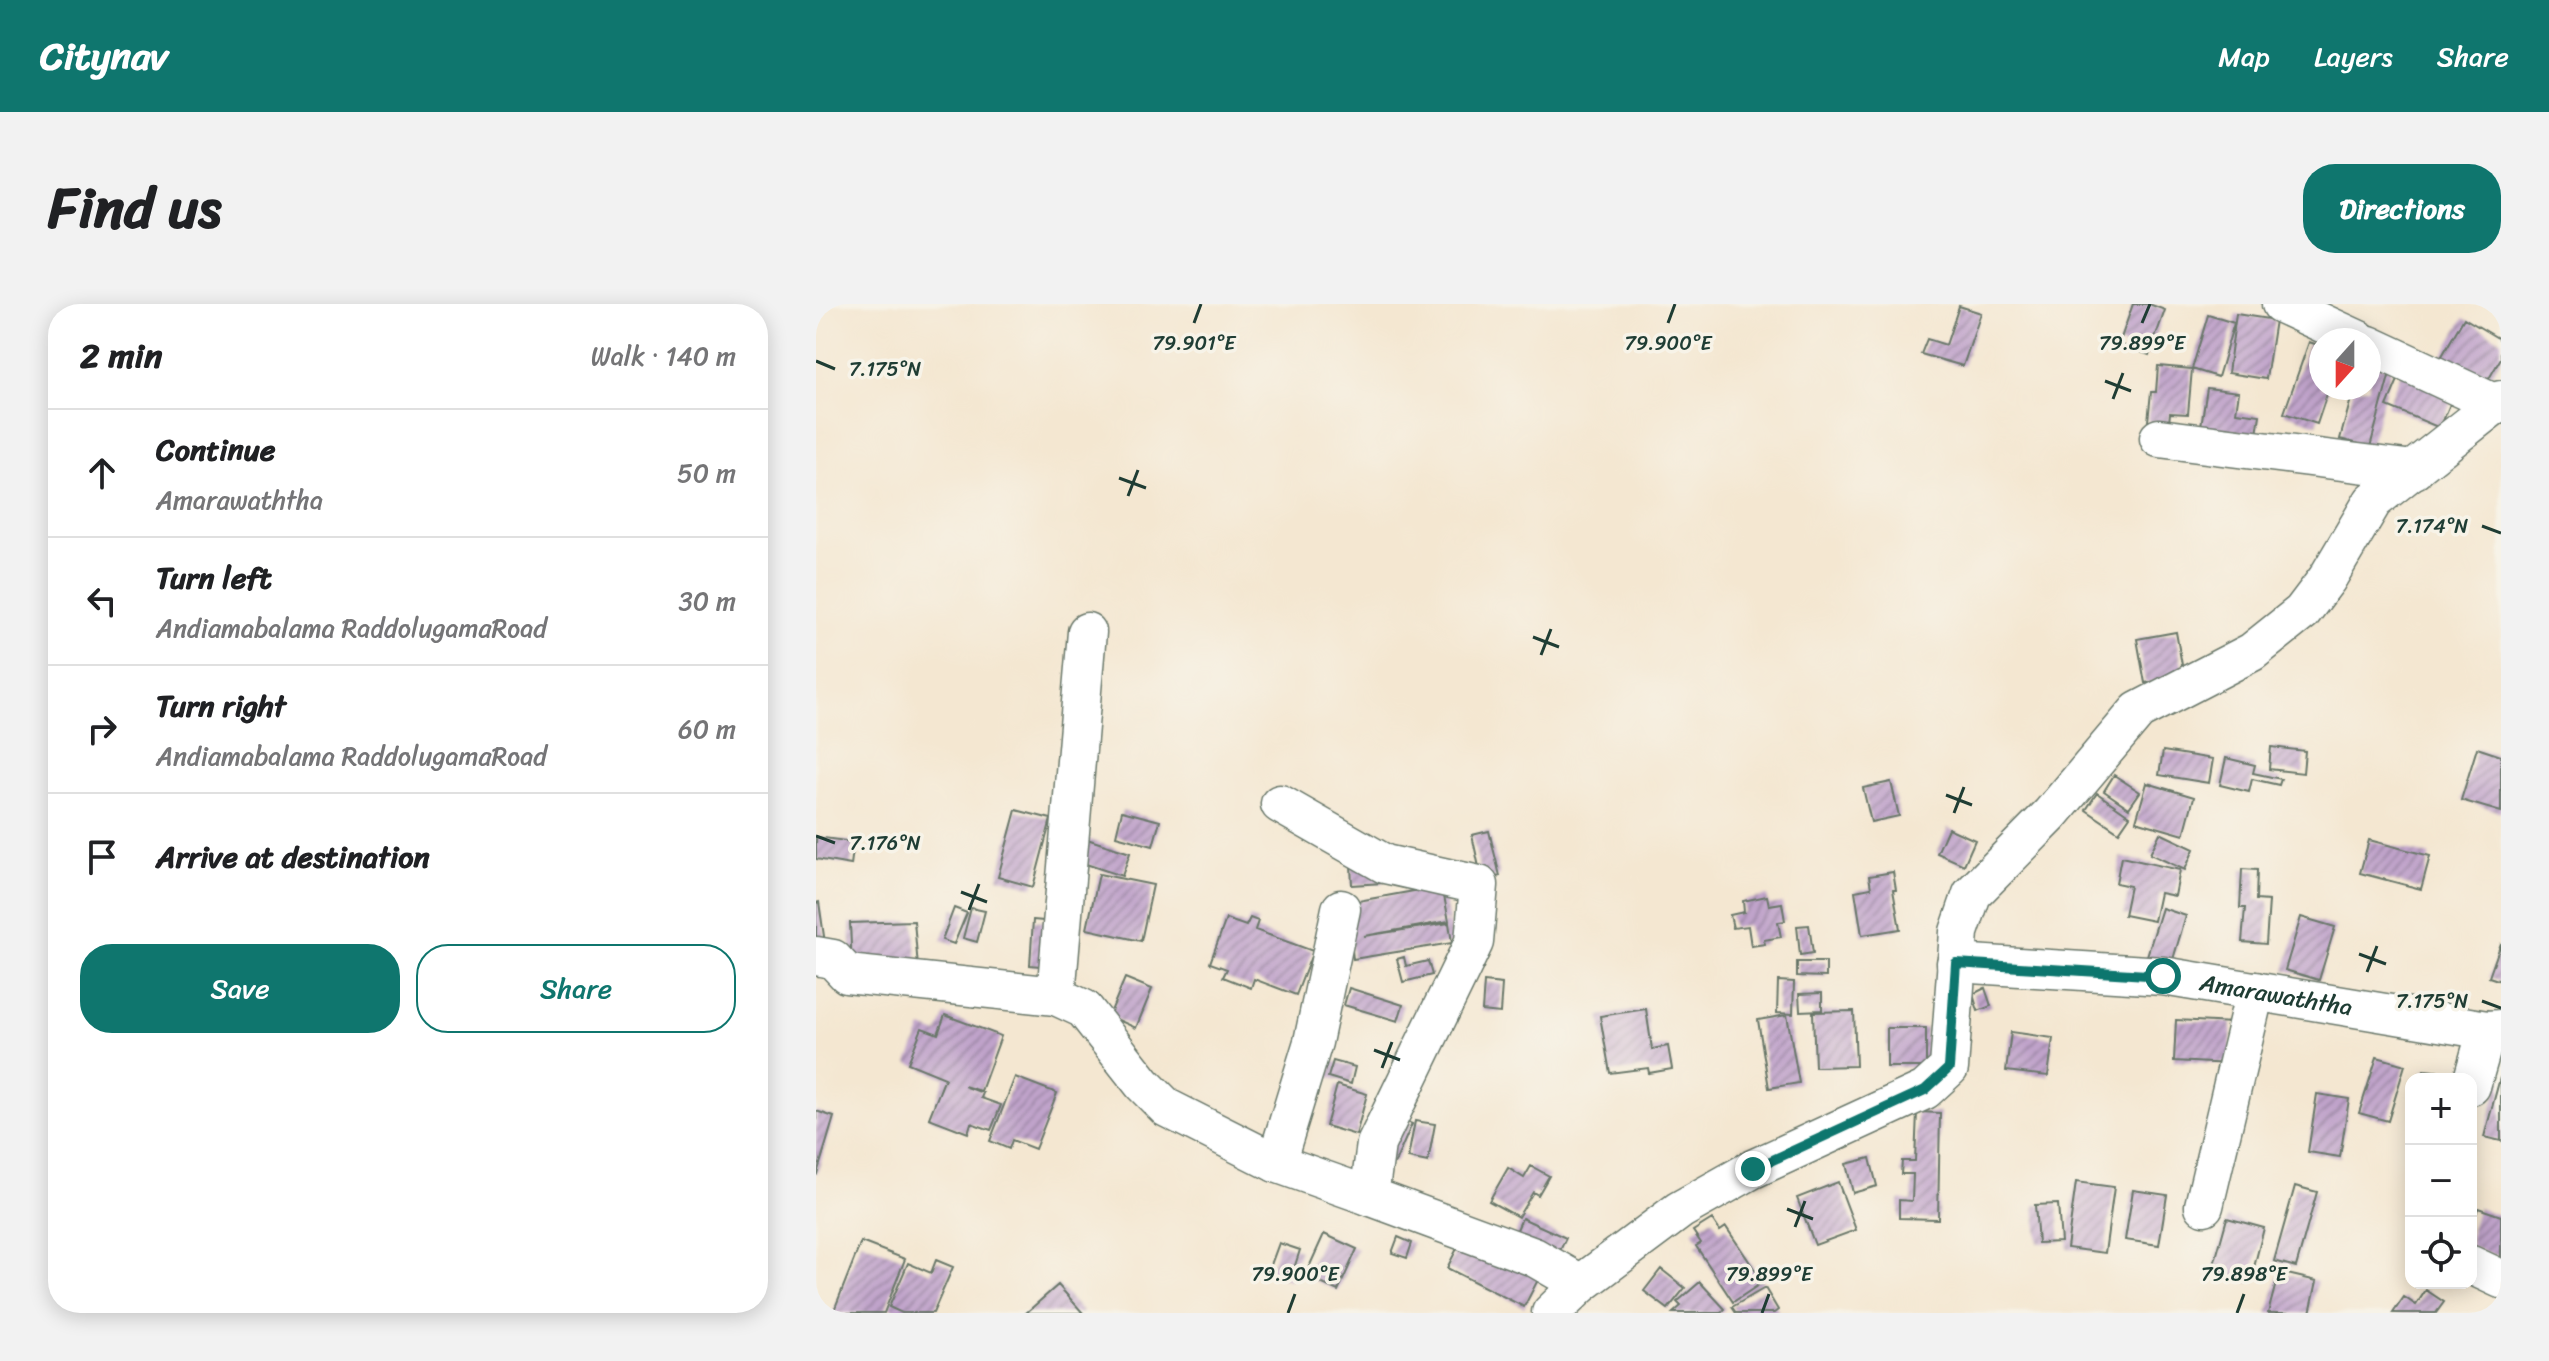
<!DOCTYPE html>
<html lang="en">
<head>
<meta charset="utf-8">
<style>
	:root { --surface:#fff; --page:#f2f2f2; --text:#202124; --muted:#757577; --line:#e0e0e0; --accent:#0f766e }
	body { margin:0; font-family:Sriracha,sans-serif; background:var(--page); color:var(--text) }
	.controls { position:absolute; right:24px; bottom:24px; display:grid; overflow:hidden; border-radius:16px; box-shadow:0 4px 20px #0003 }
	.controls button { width:72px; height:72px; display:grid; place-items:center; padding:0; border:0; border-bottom:2px solid var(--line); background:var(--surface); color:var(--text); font:40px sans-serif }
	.compass { position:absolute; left:1493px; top:24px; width:72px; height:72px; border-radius:50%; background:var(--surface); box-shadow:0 4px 20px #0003; rotate:201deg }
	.stop { position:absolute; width:24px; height:24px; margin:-18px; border:6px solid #0f766e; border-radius:50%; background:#fff }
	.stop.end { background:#0f766e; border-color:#fff; box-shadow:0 2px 8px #0008 }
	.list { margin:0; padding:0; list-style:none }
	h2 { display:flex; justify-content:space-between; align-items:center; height:104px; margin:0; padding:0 32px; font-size:34px }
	h2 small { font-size:26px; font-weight:400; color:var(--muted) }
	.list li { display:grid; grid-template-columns:52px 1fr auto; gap:24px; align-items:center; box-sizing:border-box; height:128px; padding:0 32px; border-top:2px solid var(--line) }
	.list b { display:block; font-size:30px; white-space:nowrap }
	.list p { margin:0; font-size:26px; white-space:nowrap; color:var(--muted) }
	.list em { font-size:26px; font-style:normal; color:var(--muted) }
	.actions { display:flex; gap:16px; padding:24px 32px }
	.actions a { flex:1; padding:18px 0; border:2px solid var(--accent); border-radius:32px; text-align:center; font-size:28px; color:var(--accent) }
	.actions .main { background:var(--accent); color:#fff }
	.icon { flex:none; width:44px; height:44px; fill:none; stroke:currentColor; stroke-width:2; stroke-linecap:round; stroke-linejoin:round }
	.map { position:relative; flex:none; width:1685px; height:1009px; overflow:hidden; border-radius:32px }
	header { display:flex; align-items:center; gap:48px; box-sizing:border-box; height:112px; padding:0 40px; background:var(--accent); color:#fff }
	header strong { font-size:38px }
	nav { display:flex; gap:44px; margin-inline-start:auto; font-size:28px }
	.intro { display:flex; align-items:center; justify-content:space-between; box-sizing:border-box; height:192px; padding:0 48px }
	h1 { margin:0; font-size:56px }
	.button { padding:20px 36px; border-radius:32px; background:var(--accent); color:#fff; font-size:28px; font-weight:700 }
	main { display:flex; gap:48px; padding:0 48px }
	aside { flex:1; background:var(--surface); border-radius:32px; box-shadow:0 4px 20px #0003 }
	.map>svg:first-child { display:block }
	.building { fill:url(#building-hatch) }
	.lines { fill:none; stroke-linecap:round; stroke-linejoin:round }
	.minor-casing { stroke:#6a786b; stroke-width:41 }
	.minor { stroke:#fff; stroke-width:38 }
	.route { stroke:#0f766e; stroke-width:10 }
	.ticks { fill:none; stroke:#1f3d34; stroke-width:3 }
	.labels { text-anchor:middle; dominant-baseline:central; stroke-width:7; stroke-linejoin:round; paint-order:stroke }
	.street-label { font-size:24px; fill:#1f3d34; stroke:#f7f3e8 }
	.ticks-label { font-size:20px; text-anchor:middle; fill:#1f3d34; stroke:#f7f3e8; stroke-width:7; stroke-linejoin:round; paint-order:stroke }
</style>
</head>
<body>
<header>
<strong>Citynav</strong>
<nav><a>Map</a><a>Layers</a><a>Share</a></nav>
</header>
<div class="intro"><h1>Find us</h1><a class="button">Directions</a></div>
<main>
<aside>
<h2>2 min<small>Walk · 140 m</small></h2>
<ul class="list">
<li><svg class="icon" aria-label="ahead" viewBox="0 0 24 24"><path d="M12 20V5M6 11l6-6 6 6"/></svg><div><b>Continue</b><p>Amarawaththa</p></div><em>50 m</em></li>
<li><svg class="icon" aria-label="left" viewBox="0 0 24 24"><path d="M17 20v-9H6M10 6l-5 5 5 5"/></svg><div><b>Turn left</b><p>Andiamabalama RaddolugamaRoad</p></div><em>30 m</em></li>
<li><svg class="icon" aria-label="right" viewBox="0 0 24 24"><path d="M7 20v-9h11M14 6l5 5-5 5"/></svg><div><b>Turn right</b><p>Andiamabalama RaddolugamaRoad</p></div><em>60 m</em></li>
<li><svg class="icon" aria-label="arrive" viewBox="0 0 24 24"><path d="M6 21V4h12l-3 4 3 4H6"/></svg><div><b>Arrive at destination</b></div></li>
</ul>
<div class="actions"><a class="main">Save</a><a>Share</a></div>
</aside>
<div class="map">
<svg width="1685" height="1009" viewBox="0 0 1685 1009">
	<defs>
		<pattern id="building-hatch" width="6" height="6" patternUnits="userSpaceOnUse" patternTransform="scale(2)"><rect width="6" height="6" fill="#c0a3ca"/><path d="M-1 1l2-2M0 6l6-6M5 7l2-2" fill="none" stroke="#9b86a5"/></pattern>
	</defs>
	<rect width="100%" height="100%" fill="#f7f3e8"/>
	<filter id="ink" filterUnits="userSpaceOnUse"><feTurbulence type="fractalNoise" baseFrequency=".0125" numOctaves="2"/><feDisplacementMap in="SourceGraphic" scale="16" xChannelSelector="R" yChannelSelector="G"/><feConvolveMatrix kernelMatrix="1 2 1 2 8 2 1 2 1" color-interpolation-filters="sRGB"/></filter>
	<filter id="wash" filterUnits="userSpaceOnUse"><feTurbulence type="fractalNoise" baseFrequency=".006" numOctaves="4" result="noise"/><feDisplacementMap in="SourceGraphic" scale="32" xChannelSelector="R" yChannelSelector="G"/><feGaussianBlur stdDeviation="1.8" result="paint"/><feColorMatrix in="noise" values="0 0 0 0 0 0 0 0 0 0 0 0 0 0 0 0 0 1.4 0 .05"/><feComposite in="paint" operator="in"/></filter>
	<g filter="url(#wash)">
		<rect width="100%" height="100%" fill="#f4e7d1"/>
		<g id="blocks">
			<path class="building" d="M1317,0H1333L1349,6L1333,51L1303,40Z
				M1143,2L1165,9L1147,62L1105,50L1111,35L1130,41Z
				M1420,10L1459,16L1450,75L1412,69Z
				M1392,11L1418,19L1402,73L1376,65Z
				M1648,14L1685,36V54L1664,90L1619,64Z
				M1493,38L1505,42V84H1513L1501,120L1468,109Z
				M1553,59L1575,65L1554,143L1524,135L1538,84H1553Z
				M1342,62L1376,65L1372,110L1354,109L1353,119L1332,117L1335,88H1340Z
				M1587,64L1640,86L1624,124L1571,102Z
				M1391,84L1423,88L1420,108L1444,111L1441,130L1385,122Z
				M1360,328L1368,372L1329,379L1321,335Z
				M1455,443L1489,447L1487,469L1453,465Z
				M1661,444L1685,452V508L1645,496Z
				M1347,447L1397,455L1393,479L1343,471Z
				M1410,454L1439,461L1437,469L1465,475L1463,481L1436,475L1433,488L1404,481Z
				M1298,471L1324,488L1313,504L1288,487Z
				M1075,478L1083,512L1055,518L1047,484Z
				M1331,479L1378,493L1368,531L1320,517Z
				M1281,489L1314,512L1303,528L1270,506Z
				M200,506L235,515L217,583L182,573Z
				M306,507L344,517L337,542L300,532Z
				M1132,524L1159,536L1148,561L1121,549Z
				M673,527L684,572L666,577L656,531Z
				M1344,529L1378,545L1369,566L1334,550Z
				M0,533L38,538L35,561L0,555Z
				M271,535L314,549L306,572L264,558Z
				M1553,536L1614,552L1605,585L1544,569Z
				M1305,553L1364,566L1359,592L1344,589L1338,617L1308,611L1314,582L1300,579Z
				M566,559L567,579L536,581L535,561Z
				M1426,565L1441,566L1440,596L1453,597L1450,640L1426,638L1429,604H1424Z
				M1077,568L1080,586H1077L1084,625L1046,631L1039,587L1055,584L1053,572Z
				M283,570L337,581L325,637L271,625Z
				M626,582L633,617L548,632L633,619L636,639L537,655L531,599Z
				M951,592L953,601L966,599L969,617L962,618L965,633L948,636L949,640L935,642L932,622L917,624L914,611L928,608L927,597Z
				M3,598L9,639L0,640V599Z
				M138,604L151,609L138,640L126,636Z
				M155,604L169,607L161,638L147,634Z
				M1346,604L1370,612L1355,662L1330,655Z
				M1485,613L1519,623L1503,676L1469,666Z
				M434,614L442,617L439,626L497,647L480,691L438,675L435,684L407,673L411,665L394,659L410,615L430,622Z
				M217,616L238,618L235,663L214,661Z
				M98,617L102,663L36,664L34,619Z
				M993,621L997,649L984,651L981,622Z
				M1685,639V677L1673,673Z
				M588,653L590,662L612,657L616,671L587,678L581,655Z
				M981,658H1010V673L981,672Z
				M309,674L336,685L320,724L293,712Z
				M962,677L978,678L977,710L961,709Z
				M668,678L686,680L684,709L666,707Z
				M533,684L587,701L582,717L528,701Z
				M1169,684L1175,702L1162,707L1157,690Z
				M1006,689V706L984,707L983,690Z
				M830,705L836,745L852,742L856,765L833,769L832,764L794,769L784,712Z
				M1038,707L1040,762L999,763L997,708Z
				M129,711L185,732L165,787L148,782L167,789L165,794L185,801L175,826L155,819L152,829L113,814L129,774L92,759L106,724L122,730Z
				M971,711L983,779L953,784L942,716Z
				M1360,716L1416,719L1414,760L1358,757Z
				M1071,724H1110V763H1071Z
				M1195,728L1237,734L1232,772L1190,767Z
				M1561,753L1589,761L1572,817L1543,809Z
				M517,757L539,763L535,780L512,773Z
				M1608,766L1636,769V775H1607Z
				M199,773L241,789L219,845L196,836L193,845L174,837Z
				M1684,774H1685V837L1668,833Z
				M521,781L551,790L540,831L510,822Z
				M1501,790L1533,795L1524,853L1492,848Z
				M0,807L18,813L1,870L0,869Z
				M1101,808L1124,809L1122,915L1083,914V896L1096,897L1097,870H1085L1086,857H1099Z
				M582,814L596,820L579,859L565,853Z
				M599,817L619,820L612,858L592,854Z
				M1054,854L1061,882L1037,889L1030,860Z
				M715,862L733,872L722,891L717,888L702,913L673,897L692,864L708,874Z
				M1022,878L1040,926L999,941L981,894Z
				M1260,878L1298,883L1289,949L1251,944Z
				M1479,882L1501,888L1480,963L1458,957Z
				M1317,886L1351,891L1343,941L1309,936Z
				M1242,900L1245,938L1222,939L1219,901Z
				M1662,904L1685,912V974L1677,971L1684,953L1655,943V925Z
				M706,914L750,934L740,955L697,935Z
				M1411,914L1448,924L1434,979L1396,968Z
				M896,915L904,927L910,923L947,978L917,998L880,942L885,939L877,927Z
				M649,929L726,968L708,1003L631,964Z
				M508,930L541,945L522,987L489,972Z
				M582,933L596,939L591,954L576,949Z
				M45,938L89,955L68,1009H17Z
				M463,939L484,946L474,977L452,969Z
				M120,956L137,963L117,1009H86L73,1003L92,959L115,969Z
				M845,965L869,984L852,1005L828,987Z
				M1463,968L1501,977L1494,1009H1452Z
				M884,978L909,1005L905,1009H857L865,1002L861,998Z
				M242,981L267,1009H210Z
				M949,984L962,1006L958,1009H920L916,1003Z
				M1610,986L1628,998L1620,1009H1577L1588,993L1600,1001Z"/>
		</g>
	</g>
	<g filter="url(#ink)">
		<use href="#blocks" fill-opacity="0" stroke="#6a786b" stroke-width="2"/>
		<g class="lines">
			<defs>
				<g id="minor">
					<path d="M1465,0L1543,36"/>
					<path d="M1553,41L1682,101"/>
					<path d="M1343,134L1598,166"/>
					<path d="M464,500L569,560L663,581L658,638L560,840L553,892L718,953L765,980"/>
					<path d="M0,652L17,655L31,670L240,692L268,705L327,780L351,804L460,859L553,892"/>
					<path id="s1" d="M1140,659L1347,672L1671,726L1685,725"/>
					<path d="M240,692L271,328"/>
					<path d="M1655,782L1671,726"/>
					<path d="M460,859L497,738L525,605"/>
					<path d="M1388,902L1439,687"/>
					<path d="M1655,961L1685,975"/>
					<path d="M735,1009L765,980L864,906L937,865L1109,786L1133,764L1143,628L1156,590L1235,510L1322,407L1436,348L1486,308L1511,275L1557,197L1685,96"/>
				</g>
			</defs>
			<use href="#minor" class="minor-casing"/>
			<use href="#minor" class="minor"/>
		</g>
	</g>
	<g class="lines" filter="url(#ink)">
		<path class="route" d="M937,865L1109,786L1133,764L1140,659L1347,672"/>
	</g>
	<path class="ticks" d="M378,19L385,0M852,19L859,0M1326,19L1334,0M0,57L19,65M1289,77L1315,87M1297,95L1307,69M303,174L330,184M312,192L322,166M1666,222L1685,229M717,333L743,343M725,351L735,325M1130,491L1156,501M1138,509L1148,483M0,532L19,539M145,588L171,598M153,606L163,580M1543,650L1570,660M1551,668L1561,642M1666,697L1685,704M558,746L584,756M566,764L576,738M971,905L997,915M979,923L989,897M472,1009L479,990M946,1009L953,990M1421,1009L1428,990"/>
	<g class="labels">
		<g class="street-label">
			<text stroke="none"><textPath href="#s1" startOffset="322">Amarawaththa</textPath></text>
		</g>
	</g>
	<g class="ticks-label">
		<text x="378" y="46">79.901°E</text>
		<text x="852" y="46">79.900°E</text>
		<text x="1326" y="46">79.899°E</text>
		<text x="69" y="72">7.175°N</text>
		<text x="1616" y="229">7.174°N</text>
		<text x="69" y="546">7.176°N</text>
		<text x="1616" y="704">7.175°N</text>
		<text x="479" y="977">79.900°E</text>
		<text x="953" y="977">79.899°E</text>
		<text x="1428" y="977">79.898°E</text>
	</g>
</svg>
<div class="controls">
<button>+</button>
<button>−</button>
<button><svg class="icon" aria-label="locate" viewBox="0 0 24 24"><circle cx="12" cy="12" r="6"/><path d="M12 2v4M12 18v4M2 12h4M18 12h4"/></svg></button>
</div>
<svg class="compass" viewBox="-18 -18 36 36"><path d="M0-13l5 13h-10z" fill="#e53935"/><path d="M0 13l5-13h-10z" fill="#757577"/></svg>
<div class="stop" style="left:1347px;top:672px"></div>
<div class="stop end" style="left:937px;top:865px"></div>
</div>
</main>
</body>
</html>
